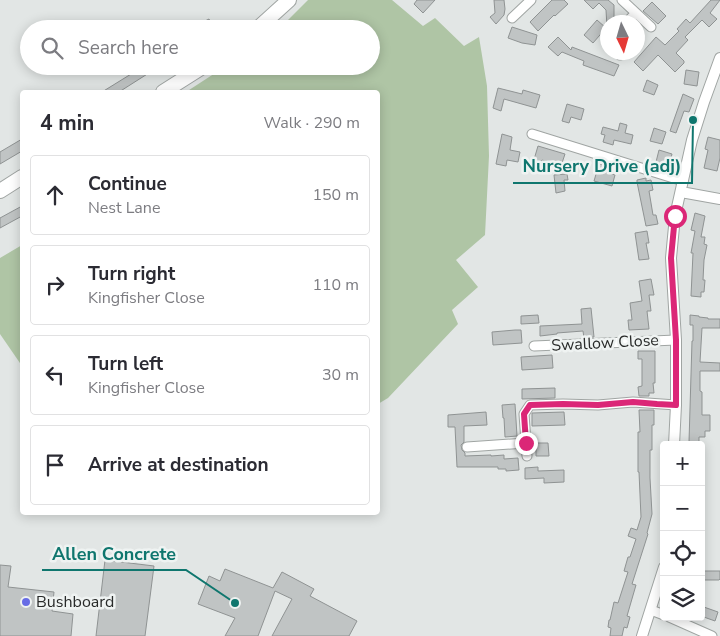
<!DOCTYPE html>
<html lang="en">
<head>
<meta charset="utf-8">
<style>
	:root { --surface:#fff; --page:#f7f7f7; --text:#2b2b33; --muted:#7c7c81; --line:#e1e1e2 }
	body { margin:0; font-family:"Nunito Sans",sans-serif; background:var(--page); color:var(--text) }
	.controls { position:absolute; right:15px; bottom:15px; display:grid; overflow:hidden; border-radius:5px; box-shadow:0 2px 12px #0003 }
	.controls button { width:45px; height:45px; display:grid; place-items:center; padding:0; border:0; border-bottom:1px solid var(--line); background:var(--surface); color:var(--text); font:25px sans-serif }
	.compass { position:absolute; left:600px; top:15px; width:45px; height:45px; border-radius:50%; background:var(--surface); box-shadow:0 2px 12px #0003; rotate:175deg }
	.stop { position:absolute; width:15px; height:15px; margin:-11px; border:4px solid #db2777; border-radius:50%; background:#fff }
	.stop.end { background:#db2777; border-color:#fff; box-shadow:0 1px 5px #0008 }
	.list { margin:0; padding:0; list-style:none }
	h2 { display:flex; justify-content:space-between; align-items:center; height:65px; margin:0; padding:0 20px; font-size:21px }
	h2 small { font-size:16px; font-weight:400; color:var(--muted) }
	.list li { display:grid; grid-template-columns:32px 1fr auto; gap:15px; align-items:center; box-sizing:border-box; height:80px; margin:0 10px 10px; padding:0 10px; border:1px solid var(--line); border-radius:5px }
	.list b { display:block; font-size:19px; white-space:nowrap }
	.list p { margin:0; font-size:16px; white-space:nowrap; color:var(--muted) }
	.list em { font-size:16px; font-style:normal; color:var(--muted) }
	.icon { flex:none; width:28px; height:28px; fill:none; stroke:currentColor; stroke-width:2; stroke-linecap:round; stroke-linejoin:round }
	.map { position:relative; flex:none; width:720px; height:636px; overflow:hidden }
	.search { position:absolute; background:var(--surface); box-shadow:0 2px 12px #0003; left:20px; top:20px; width:360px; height:55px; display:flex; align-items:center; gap:12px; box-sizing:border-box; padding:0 18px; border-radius:28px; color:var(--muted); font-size:19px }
	.panel { position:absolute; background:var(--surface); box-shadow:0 2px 12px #0003; left:20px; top:90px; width:360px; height:425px; border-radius:5px }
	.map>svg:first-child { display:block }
	.green { fill:#afc5a5 }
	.building { fill:#c0c4c4; stroke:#8f9393 }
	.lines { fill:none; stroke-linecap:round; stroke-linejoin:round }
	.minor-casing { stroke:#a0a5a3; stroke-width:11 }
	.tertiary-casing { stroke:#a0a5a3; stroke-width:12 }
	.primary-casing { stroke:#a0a5a3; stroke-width:16 }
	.minor { stroke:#fff; stroke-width:9 }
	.tertiary { stroke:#fff; stroke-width:10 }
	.primary { stroke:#fff; stroke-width:14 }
	.route { stroke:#db2777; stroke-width:6 }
	.poi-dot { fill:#676ce5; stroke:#eff3f2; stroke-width:2 }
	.labels { text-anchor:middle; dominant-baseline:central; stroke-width:5; stroke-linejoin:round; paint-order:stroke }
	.street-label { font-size:16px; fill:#282a29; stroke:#eff3f2 }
	.poi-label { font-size:16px; fill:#282a29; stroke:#eff3f2; text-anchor:start }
	.leader { fill:none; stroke:#0f766e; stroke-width:2 }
	.callout-dot { fill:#0f766e; stroke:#eff3f2; stroke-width:2 }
	.callout-label { font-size:18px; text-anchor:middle; font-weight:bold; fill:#0f766e; stroke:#eff3f2; stroke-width:5; stroke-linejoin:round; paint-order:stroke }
</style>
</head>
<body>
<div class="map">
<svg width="720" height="636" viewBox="0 0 720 636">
	<rect width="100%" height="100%" fill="#e2e6e5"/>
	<path class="green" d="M308,0H392L423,26L435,18L464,46L479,37L487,86L489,156L485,235L456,260L478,287L452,310L458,324L388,398L378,404V92H186L226,66H371V29H279Z
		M22,245V366L0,334V258Z"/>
	<path class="building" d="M417,0H435L423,13L414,4Z
		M494,0H504L505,9L504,15L496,24L490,17L495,13Z
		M552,0H564L568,4L555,16L554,15L538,31L530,22Z
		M584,0H608L614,5V20L613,22H608L607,27L606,10L599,3L593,9Z
		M711,0H720L710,13L717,19L709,27L702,20L685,37L688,40L676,53L684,61V63L675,72L658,55L643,71L634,62L656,37L665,45L679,31L677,29L686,19L690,23Z
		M652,2L666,16L658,24L643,11Z
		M209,19L214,29H189Z
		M597,20L606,28L593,43L584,35Z
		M512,27L537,35L535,45L522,43L508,38Z
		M558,37L571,50L572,47L619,65L614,76L583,65L584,61L562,52L558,56L548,47Z
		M144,66H149L152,71L119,92H102Z
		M686,70L699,72L697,86L684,84Z
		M647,80L658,85L654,95L643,91Z
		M498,88L522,94L523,90L540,95L536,108L504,99L501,111L493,108Z
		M683,94L694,99L689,112L684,111L676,133L670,131Z
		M567,104L584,109L581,120L571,117L569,123L562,121Z
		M620,123L627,125L625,133L633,135L631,144L614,140L613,145L603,142L605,135L601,134L603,127L618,131Z
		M654,128L666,132L662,144L650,141Z
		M502,134L512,137L510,150L520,152L518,162L507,160L506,166L496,164Z
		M708,137L720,140V158L717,171L704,168L708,150L705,149Z
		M22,139V151L0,164V152Z
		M538,146L565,154L561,166L542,160L540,165L533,163Z
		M659,150L672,154L669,165L656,162Z
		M599,164L608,166L606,172L615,175L612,186L594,181Z
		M567,174L568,180H564L565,191L556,193L554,175Z
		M646,178V181L651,180L653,190L649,191L653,215H656L658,224L646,226L637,182V180Z
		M22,206V216L0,228V218Z
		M695,213L705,216L701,237H705L704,244L707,245L704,260L703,280H705L704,292H701V297L691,296L693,253H691L695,231L691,230Z
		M647,231L649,243H646L649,259L639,260L635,233Z
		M651,279L654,295H649L651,311H647L649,329L629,330L628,320H632L630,303L642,301L639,281Z
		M591,308L594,337L584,338L583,331L557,333V334L540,336V326L582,324L581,309Z
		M538,315L539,323L521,324V316Z
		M690,315L699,316V317L708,318V319H720V328H702L700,362L720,363V371H700V391L702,392V415H710V431H705V437H699V445L691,444V443L689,442L692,341H693V325H690Z
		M515,330H521L522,343L493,345L492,332Z
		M638,351H655V383H653L654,393H649V396H639L638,387L642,386V359H638Z
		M552,355L553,368L522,370L521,357Z
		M555,388V398L522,399V389Z
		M515,404L517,436L505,437L504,418H503L502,405Z
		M639,410H654V425H652V450H650V478L652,514L647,533L648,534L632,584L636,585L627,616L630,617L627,628L624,627L622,636H610L611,628L608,627L609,620H610L614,602L618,603L628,572L624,571L628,557H630L636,539L628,536L631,528L637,530L641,517L639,472H638V432H640Z
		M486,412L487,425L464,426V442L461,445L462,450L465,453V456L491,455V456L504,455V459L518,458L519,470L506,471V469H498V467H457L455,427H448V415Z
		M564,412L565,425L532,426V413Z
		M536,443H548L549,456H536Z
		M538,467V471L564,470V482L544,483V478L525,479V468Z
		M105,560L154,566L145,636H96Z
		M0,565L11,566L8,587L54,592L52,611L73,614L71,636H0Z
		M225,569L273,588L282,572L314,589L310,596L357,621L349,636H272L292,599L275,591L258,636H225L235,618L198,604L209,576L220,581Z
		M701,571H720V579L719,580H701Z
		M701,606L718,612L715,621L701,616Z"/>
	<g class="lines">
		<defs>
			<path id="minor" d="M622,0L651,27
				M512,18L531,0
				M627,22L636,13
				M608,43V44
				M617,52L620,55
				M532,134L683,181
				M534,346L676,340
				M467,447L526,443
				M527,456L524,414L530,405L563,404L598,405L633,402L676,405
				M651,610L664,615
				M669,617L712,636"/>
			<path id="tertiary" d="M681,192L720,199
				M674,445L676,405V340L671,258L675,216L692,140L704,102L720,58
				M642,636L664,567"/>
			<path id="primary" d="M257,29L289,0
				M163,92L204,66
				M0,191L22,177"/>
		</defs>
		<use href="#minor" class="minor-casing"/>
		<use href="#tertiary" class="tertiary-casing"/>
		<use href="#primary" class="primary-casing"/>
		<use href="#minor" class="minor"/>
		<use href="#tertiary" class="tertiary"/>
		<use href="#primary" class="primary"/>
	</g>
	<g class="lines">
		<path class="route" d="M526,443L524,414L530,405L563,404L598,405L633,402L657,404L676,405V340L671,258L675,216"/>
	</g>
	<circle class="poi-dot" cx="26" cy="602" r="5"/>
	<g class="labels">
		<g class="street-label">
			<text transform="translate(605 343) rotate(-3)">Swallow Close</text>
		</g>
		<g class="poi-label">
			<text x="36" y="602">Bushboard</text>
		</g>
	</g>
	<path class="leader" d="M693 120L692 183H513M235 603L186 570H42"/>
	<g class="callout-dot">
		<circle cx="693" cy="120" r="5"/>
		<circle cx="235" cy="603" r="5"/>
	</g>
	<g class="callout-label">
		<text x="602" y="172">Nursery Drive (adj)</text>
		<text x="114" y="560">Allen Concrete</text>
	</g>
</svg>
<div class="controls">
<button>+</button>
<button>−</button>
<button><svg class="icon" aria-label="locate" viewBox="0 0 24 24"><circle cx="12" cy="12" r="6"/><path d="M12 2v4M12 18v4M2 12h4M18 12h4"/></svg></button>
<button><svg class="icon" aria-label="layers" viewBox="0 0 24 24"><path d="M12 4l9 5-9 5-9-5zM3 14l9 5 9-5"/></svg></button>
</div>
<svg class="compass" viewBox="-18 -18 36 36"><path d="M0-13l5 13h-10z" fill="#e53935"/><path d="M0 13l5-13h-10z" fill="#7c7c81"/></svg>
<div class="stop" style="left:675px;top:216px"></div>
<div class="stop end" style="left:526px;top:443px"></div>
<div class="search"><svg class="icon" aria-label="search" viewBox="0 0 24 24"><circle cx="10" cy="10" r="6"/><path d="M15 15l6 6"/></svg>Search here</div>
<section class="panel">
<h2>4 min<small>Walk · 290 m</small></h2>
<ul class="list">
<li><svg class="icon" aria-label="ahead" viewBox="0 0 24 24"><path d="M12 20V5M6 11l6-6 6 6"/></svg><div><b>Continue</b><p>Nest Lane</p></div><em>150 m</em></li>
<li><svg class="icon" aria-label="right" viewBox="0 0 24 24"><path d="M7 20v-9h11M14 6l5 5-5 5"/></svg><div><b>Turn right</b><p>Kingfisher Close</p></div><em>110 m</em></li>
<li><svg class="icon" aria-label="left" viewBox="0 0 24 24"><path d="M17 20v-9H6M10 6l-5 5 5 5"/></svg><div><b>Turn left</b><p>Kingfisher Close</p></div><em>30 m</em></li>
<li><svg class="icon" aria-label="arrive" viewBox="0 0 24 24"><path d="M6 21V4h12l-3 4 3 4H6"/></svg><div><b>Arrive at destination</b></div></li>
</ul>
</section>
</div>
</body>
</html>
